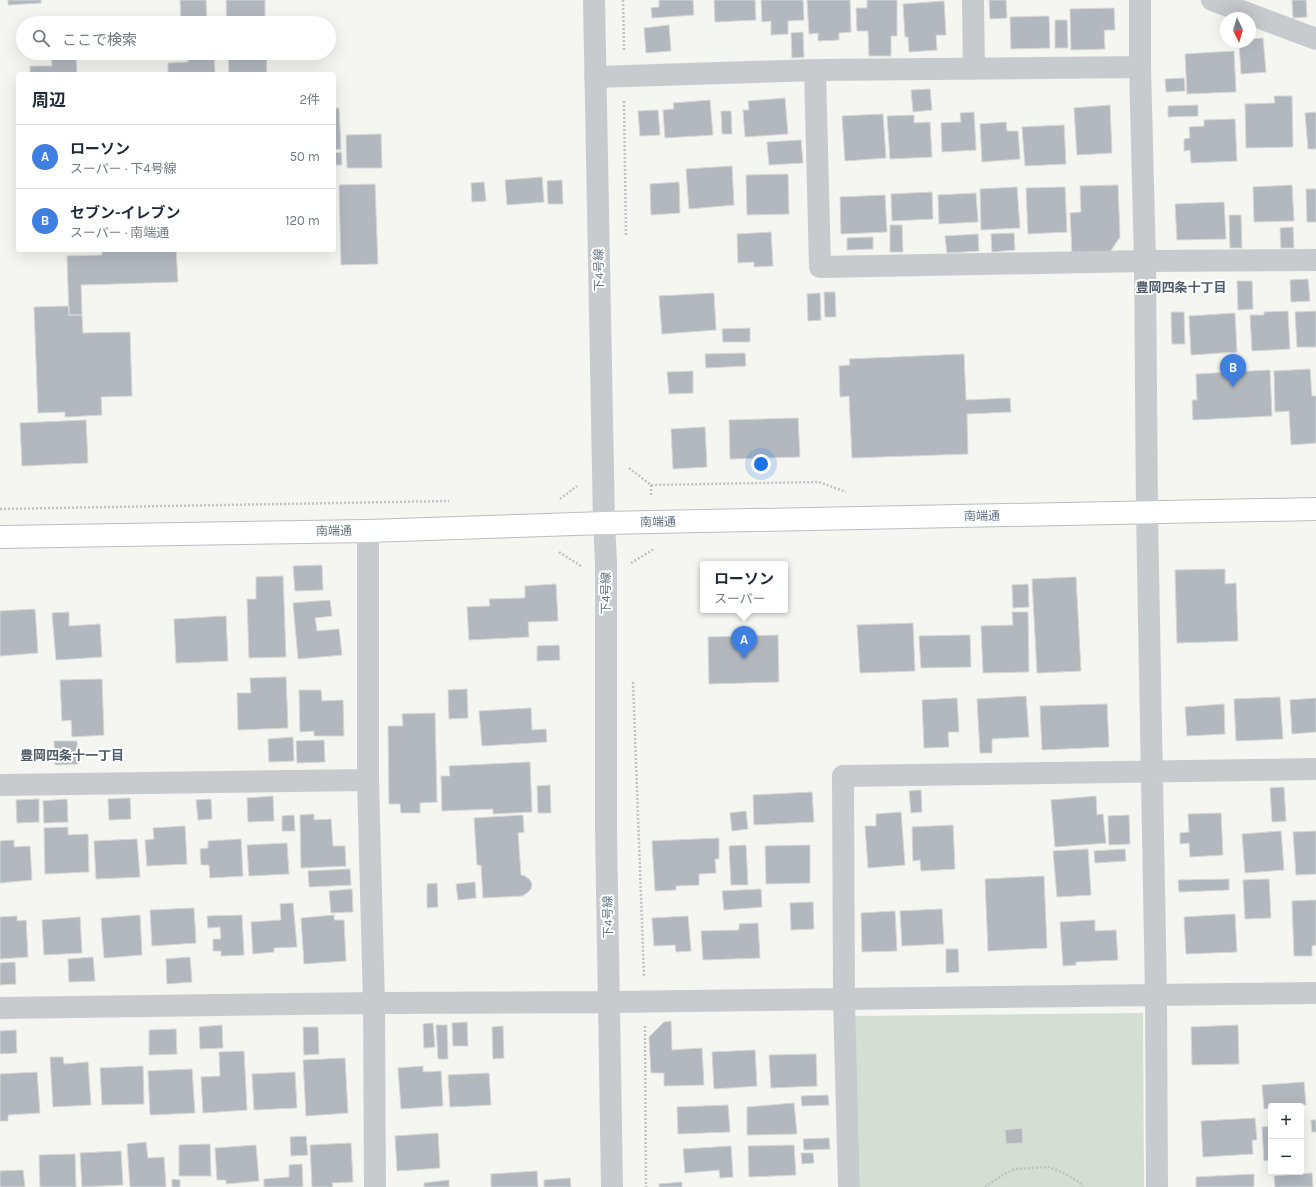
<!DOCTYPE html>
<html lang="ja">
<head>
<meta charset="utf-8">
<style>
	:root { --surface:#fff; --page:#f2f2f3; --text:#1f2937; --muted:#747a83; --line:#e0e1e3; --accent:#0f766e }
	body { margin:0; font-family:Karla,"Noto Sans JP",sans-serif; background:var(--page); color:var(--text) }
	.controls { position:absolute; right:12px; bottom:12px; display:grid; overflow:hidden; border-radius:4px; box-shadow:0 4px 16px #0002 }
	.controls button { width:36px; height:36px; display:grid; place-items:center; padding:0; border:0; border-bottom:1px solid var(--line); background:var(--surface); color:var(--text); font:20px sans-serif }
	.compass { position:absolute; left:1220px; top:12px; width:36px; height:36px; border-radius:50%; background:var(--surface); box-shadow:0 4px 16px #0002; rotate:175deg }
	.you { position:absolute; left:761px; top:464px; width:14px; height:14px; margin:-10px; border:3px solid #fff; border-radius:50%; background:#1a73e8; box-shadow:0 0 0 6px #1a73e833 }
	.badge { display:grid; place-items:center; width:26px; height:26px; border-radius:50%; background:var(--accent); color:#fff; font-size:13px; font-weight:700 }
	.pin { position:absolute; translate:-50% -33px; filter:drop-shadow(0 1px 2px #0008) }
	.pin::after { content:''; position:absolute; top:21px; width:14px; height:12px; background:inherit; clip-path:polygon(0 0,100% 0,50% 100%) }
	.popup { position:absolute; left:700px; top:561px; width:88px; height:52px; box-sizing:border-box; display:grid; place-content:center; border-radius:4px; background:var(--surface); filter:drop-shadow(0 1px 3px #0005); font-size:13px; white-space:nowrap; color:var(--muted) }
	.popup b { font-size:15px; color:var(--text) }
	.popup::after { content:''; position:absolute; left:50%; top:100%; margin-left:-8px; border:8px solid transparent; border-top-color:var(--surface) }
	.list { margin:0; padding:0; list-style:none }
	h2 { display:flex; justify-content:space-between; align-items:center; height:52px; margin:0; padding:0 16px; font-size:17px }
	h2 small { font-size:13px; font-weight:400; color:var(--muted) }
	.list li { display:grid; grid-template-columns:26px 1fr auto; gap:12px; align-items:center; box-sizing:border-box; height:64px; padding:0 16px; border-top:1px solid var(--line) }
	.list b { display:block; font-size:15px; white-space:nowrap }
	.list p { margin:0; font-size:13px; white-space:nowrap; color:var(--muted) }
	.list em { font-size:13px; font-style:normal; color:var(--muted) }
	.icon { flex:none; width:22px; height:22px; fill:none; stroke:currentColor; stroke-width:2; stroke-linecap:round; stroke-linejoin:round }
	.map { position:relative; flex:none; width:1316px; height:1187px; overflow:hidden }
	.search { position:absolute; background:var(--surface); box-shadow:0 4px 16px #0002; left:16px; top:16px; width:320px; height:44px; display:flex; align-items:center; gap:10px; box-sizing:border-box; padding:0 14px; border-radius:22px; color:var(--muted); font-size:15px }
	.panel { position:absolute; background:var(--surface); box-shadow:0 4px 16px #0002; left:16px; top:72px; width:320px; height:180px; border-radius:4px }
	.map>svg:first-child { display:block }
	.green { fill:#d5ded2 }
	.building { fill:#b2b8be; stroke:#d7d7d4 }
	.lines { fill:none; stroke-linecap:round; stroke-linejoin:round }
	.major-casing { stroke:#babdc1; stroke-width:24 }
	.path { stroke:#c0c2c4; stroke-width:2.5; stroke-dasharray:2 2; stroke-linecap:butt }
	.minor { stroke:#c8cbce; stroke-width:22 }
	.major { stroke:#fff; stroke-width:22 }
	.labels { text-anchor:middle; dominant-baseline:central; stroke-width:4; stroke-linejoin:round; paint-order:stroke }
	.street-label { font-size:12px; fill:#627385; stroke:#fff }
	.neighbourhood-label { font-size:13px; font-weight:bold; fill:#505d6a; stroke:#fff }
</style>
</head>
<body>
<div class="map">
<svg width="1316" height="1187" viewBox="0 0 1316 1187">
	<rect width="100%" height="100%" fill="#f5f6f1"/>
	<path class="green" d="M1143,1013L1144,1187H860L855,1016Z"/>
	<path class="building" d="M8,0H41V3L8,5Z
		M180,0H206L207,23H181Z
		M226,0H265V23H227Z
		M659,0H693L694,15L652,18L651,8L659,7Z
		M714,0H755L756,20L715,22Z
		M761,0H803L804,20L788,21V34L771,35V21L762,22Z
		M807,0H850L851,32L839,33V40L818,41V33L809,34Z
		M867,0H897V36H891V56H869L868,31H857L856,8H867Z
		M989,0H1006L1007,18L990,19Z
		M1292,0H1306L1307,17L1293,18Z
		M944,1L946,35H936L937,50L909,52L908,37H905L903,4Z
		M1114,8L1115,30H1104L1105,49L1071,50L1070,9Z
		M1049,16L1050,48L1011,49L1010,17Z
		M1055,20H1067L1068,48H1055Z
		M669,25L671,51L646,53L644,28Z
		M803,32L804,57L792,58L791,33Z
		M1263,38L1266,72L1241,74L1239,42H1250V39Z
		M1234,51L1236,92L1187,94L1185,54Z
		M228,53H266L267,74H229Z
		M76,54L77,74H30V66H52L51,55Z
		M214,54L215,74H168V63L188,62V55Z
		M1184,78L1185,91L1166,92L1165,79Z
		M930,89L932,110L913,112L911,90Z
		M1274,96H1292L1293,147L1246,148L1245,104L1275,103Z
		M785,98L788,134L745,137L743,110H749L748,101Z
		M710,100L713,135L665,138L663,110L674,109L673,103Z
		M1110,105L1112,153L1077,155L1074,108Z
		M1198,105V116L1168,117V106Z
		M334,108H339L341,149L334,150Z
		M658,110L660,135L640,136L638,111Z
		M721,111H731L732,134H722Z
		M974,112L976,150L942,152L941,123L961,122L960,113Z
		M1316,112V149H1308L1305,113Z
		M883,114L886,158L845,161L842,116Z
		M914,115V123L930,122L932,157L890,159L887,116Z
		M1235,119L1237,161L1191,163L1190,150L1184,151V139L1190,138L1189,127L1204,126V120Z
		M1006,122L1007,131H1018L1020,159L982,162L980,124Z
		M1064,125L1066,164L1025,166L1022,127Z
		M381,134L382,168H347L346,135Z
		M801,140L803,163L769,165L767,142Z
		M341,152L342,165H334V153Z
		M732,166L734,205L689,209L686,169Z
		M788,174L789,214L747,215L746,175Z
		M542,177L544,202L507,205L505,180Z
		M562,180L563,204H548L547,181Z
		M484,182L486,201L472,202L471,183Z
		M679,182L680,213L651,215L650,184Z
		M375,184L378,264L341,265L339,185Z
		M1118,185L1120,237L1110,252L1072,253L1070,213L1081,212L1080,186Z
		M1292,185L1294,221L1254,222L1253,187Z
		M1017,187L1020,228L981,230L980,189Z
		M1065,187L1067,232L1028,234L1026,188Z
		M1306,189H1316V222H1307Z
		M932,192L933,219L892,221L891,194Z
		M976,193L978,222L939,224L938,195Z
		M885,195L887,232L841,234L840,197Z
		M1224,202L1226,239L1177,240L1175,204Z
		M1229,215H1241L1242,248H1230Z
		M890,225H902L903,252H890Z
		M1293,227L1294,248H1281L1280,228Z
		M771,232L773,266L754,267V262L738,263L737,234Z
		M1014,233L1015,250L992,252L991,234Z
		M978,234L979,251L947,253L945,236Z
		M873,237V249L847,250V238Z
		M102,250H176L178,282L81,285L82,315H69L67,256L102,255Z
		M1308,279L1310,301L1291,302L1290,280Z
		M1237,281H1252L1253,309L1238,310Z
		M824,292H835L836,317H825Z
		M714,293L716,330L662,334L659,296Z
		M820,293L821,320L808,321L807,294Z
		M69,306V315H82L83,333L130,332L132,396L101,397L102,415L65,417V412L38,413L34,307Z
		M1288,311L1290,349L1252,351L1250,315H1264V312Z
		M1316,311V347H1297L1295,312Z
		M1171,312H1184L1185,344H1172Z
		M1235,313L1237,352L1191,355L1189,316Z
		M750,328V342H723L722,329Z
		M745,353L746,366L706,368L705,354Z
		M964,354L966,400L1010,398L1011,412L967,414L968,454L852,458L849,396L840,397L839,366L850,365L849,359Z
		M1310,369L1312,396H1316V443L1291,445L1289,411L1275,412L1274,371Z
		M1270,370L1272,416L1193,420L1192,400H1197L1196,374Z
		M693,371V393L669,394L667,372Z
		M798,418L800,457L730,459L729,420Z
		M86,420L88,463L22,466L20,423Z
		M705,427L707,467L673,469L671,429Z
		M322,565L323,590L295,591L293,566Z
		M1225,569V584L1236,583L1238,641L1177,643L1175,570Z
		M283,576L286,657L249,658L247,599H256V577Z
		M1076,577L1081,671L1037,673L1032,579Z
		M556,584L558,621L528,622L529,637L469,640L467,607L490,606L489,599L525,598V586Z
		M1028,584L1029,607L1013,608L1012,585Z
		M330,600L332,616L315,618L317,631L339,629L342,655L298,659L293,603Z
		M35,609L38,653L0,656V611Z
		M69,612V626L100,624L102,657L56,660L52,613Z
		M1012,612H1028L1029,672L983,673L981,626L1013,625Z
		M226,616L228,661L176,663L174,619Z
		M913,623L915,671L860,673L857,625Z
		M778,635L779,682L709,684L708,637Z
		M970,635L971,667L921,668L919,636Z
		M559,645L560,660L537,661V646Z
		M286,677L288,728L238,730L237,693H251L250,678Z
		M102,679L104,735L72,737L71,720L62,721L60,680Z
		M467,689L468,718L449,719L448,690Z
		M299,690H321L322,701L343,700L344,736H314V731L300,732Z
		M1026,696L1029,737L992,739V753H980L977,699Z
		M1280,697L1283,739L1236,741L1234,699Z
		M957,698L959,732H948L949,747L924,748L922,700Z
		M1316,698V732L1292,734L1290,700Z
		M1107,704L1109,747L1042,750L1040,706Z
		M1224,704L1225,734L1187,736L1185,707Z
		M531,708L532,730L546,729L547,742L482,746L479,711Z
		M435,713L437,802L420,803V813H401L400,804H389L388,726H403L402,714Z
		M293,737L294,761L269,762L268,739Z
		M324,740L325,762L297,763L296,741Z
		M54,741H77L78,764L55,765Z
		M530,762L532,812L493,814V809L442,811L441,776H450L449,766Z
		M550,785L551,813H538L537,786Z
		M1284,787L1286,821L1272,822L1270,788Z
		M921,790L922,812L911,813L909,791Z
		M812,792L814,822L754,825L753,795Z
		M273,796L274,821L248,822L247,798Z
		M1096,796L1097,815L1103,814L1106,843L1055,847L1051,800Z
		M130,798L131,819L109,820L108,799Z
		M39,799V822L17,823L16,800Z
		M67,799L68,822L44,823L43,801Z
		M211,799L212,819L198,820L196,800Z
		M746,811L748,829L732,831L730,813Z
		M901,812L905,865L868,868L865,826H876V814Z
		M1221,813L1223,855L1190,857L1189,843L1180,844V833L1189,832L1188,814Z
		M314,814V820L331,819L333,846H345L346,866L301,868L300,815Z
		M294,815L295,831H282V816Z
		M523,815L524,832L518,833L521,875L525,876L530,880L532,884L531,889L527,893L522,896L483,898L481,865H477L474,818Z
		M1129,815L1130,844L1109,845L1108,816Z
		M953,825L955,869L921,871L920,860L913,861L912,827Z
		M185,826L187,864L147,866L145,840L154,839L153,828Z
		M68,827V835L88,834L89,872L45,874L44,828Z
		M1281,831L1284,870L1245,873L1242,834Z
		M1316,831V874L1296,875L1293,832Z
		M719,838V859H715L716,873L699,874V885L676,886V890L655,891L652,841Z
		M137,839L140,877L96,879L94,841Z
		M241,839L243,876L210,878L209,865H201L200,849L208,848V841Z
		M14,840V847L30,846L32,880L0,883V841Z
		M287,843L289,874L249,876L247,845Z
		M746,845L748,885H731L729,846Z
		M810,845V883L766,884L765,846Z
		M1088,849L1091,895L1057,897L1053,851Z
		M1125,849L1126,861L1095,863L1094,851Z
		M350,869L351,885L309,887L308,871Z
		M1044,876L1047,948L988,951L985,879Z
		M1229,879V890L1179,892L1178,880Z
		M1269,879L1271,918L1245,919L1243,880Z
		M475,882L476,898L458,900L456,884Z
		M437,883L438,907L427,908V884Z
		M352,889L353,912L331,913L329,891Z
		M761,889L762,907L724,910L722,891Z
		M1316,900V945L1312,946V956H1294L1292,901Z
		M813,902L814,929L791,930L790,903Z
		M293,903L297,947L274,948V952L253,954L251,922L281,920L280,904Z
		M194,908L196,943L152,946L150,910Z
		M942,909L944,944L902,946L900,911Z
		M895,911L897,951L862,952L861,913Z
		M1235,914L1237,952L1186,954L1184,917Z
		M140,915L142,955L104,958L101,918Z
		M242,915L244,955L221,956V951H213V939H221L220,927L208,928L207,916Z
		M334,915V920H344L346,961L304,964L301,918Z
		M17,916V921L26,920L28,957L0,959V917Z
		M688,916L691,951L676,952L675,945L654,946L652,918Z
		M80,917L82,953L44,955L42,920Z
		M1095,920V931L1116,930L1118,960L1076,962V965L1063,966L1060,922Z
		M758,923L760,958L703,960L701,931L739,930V924Z
		M946,949H958L959,972L946,973Z
		M93,957L95,981L69,982L68,959Z
		M190,957L192,982L167,984L166,959Z
		M15,962L16,984L0,985V963Z
		M671,1021L672,1050L702,1048L704,1085L664,1086V1073H651L649,1037L664,1022Z
		M467,1022L468,1046H453L452,1023Z
		M433,1023L435,1047L424,1048L423,1024Z
		M222,1025L223,1048L200,1049L199,1027Z
		M436,1025H447L448,1059H438Z
		M1238,1025L1239,1064L1192,1065L1191,1027Z
		M503,1026L504,1058L493,1059L492,1027Z
		M303,1027H318L319,1054L304,1055Z
		M176,1029L177,1054L149,1055V1030Z
		M16,1030L17,1053L0,1054V1031Z
		M755,1050L757,1086L714,1089L712,1052Z
		M244,1051L247,1110L203,1113L201,1077L220,1076L219,1052Z
		M816,1054L817,1086L771,1088L769,1055Z
		M50,1057H63L64,1064L88,1062L91,1105L53,1107Z
		M345,1058L348,1113L306,1116L303,1060Z
		M143,1066L144,1104L102,1105L100,1068Z
		M423,1066V1072L441,1071L443,1106L401,1109L398,1068Z
		M192,1069L195,1113L150,1115L148,1071Z
		M37,1072L40,1113L8,1115V1121H0V1074Z
		M295,1072L297,1108L254,1110L252,1074Z
		M489,1073L491,1105L450,1107L448,1075Z
		M1304,1082L1306,1105L1271,1106V1108L1264,1109L1262,1085Z
		M828,1095L829,1105L802,1106L801,1096Z
		M794,1103L797,1134L747,1135V1107Z
		M728,1105L730,1132L678,1134L677,1107Z
		M1255,1118L1257,1140H1252L1253,1154L1203,1157L1201,1121Z
		M1311,1120H1316V1132H1312Z
		M1271,1126V1160L1264,1161L1262,1127Z
		M1022,1128L1023,1143L1006,1144L1005,1130Z
		M438,1133L440,1168L397,1171L395,1136Z
		M306,1136L308,1155L291,1156L290,1137Z
		M829,1138L830,1149L804,1150L803,1139Z
		M146,1142L148,1158L164,1157L166,1187H130L127,1144Z
		M351,1143L353,1182L332,1183L333,1187H312L310,1145Z
		M210,1144L211,1176H179V1145Z
		M256,1145L259,1181L226,1184V1180H217L215,1148Z
		M794,1145L796,1175L749,1177L748,1146Z
		M731,1146L733,1177L720,1178L719,1170L685,1173L683,1149Z
		M121,1151L123,1185L82,1187L80,1153Z
		M801,1153H813L814,1163L802,1164Z
		M75,1154L76,1187H40L39,1155Z
		M302,1164L303,1187H264V1179L289,1177V1165Z
		M23,1170L25,1187H0V1171Z
		M537,1171L538,1187H491V1174Z
		M1312,1173L1313,1187H1275L1274,1176Z
		M1254,1174V1187H1196V1177Z
		M570,1178L571,1187H544V1180Z
		M172,1179L180,1180V1187H172Z
		M449,1180V1187H424V1183Z
		M682,1182V1187H659V1184Z"/>
	<g class="lines">
		<defs>
			<path id="major" d="M0,537L368,531L604,523L1316,509"/>
		</defs>
		<use href="#major" class="major-casing"/>
		<path class="path" d="M623,0L624,52
			M624,101L626,236
			M629,468L651,485L819,482L846,492
			M651,485V497
			M560,499L577,486
			M0,509L449,501
			M559,552L581,566
			M631,563L654,549
			M633,682L644,977
			M645,1026L646,1187
			M985,1187L998,1178L1014,1169L1049,1167L1066,1174L1079,1182L1083,1187"/>
		<path class="minor" d="M594,0L604,523L606,562V829L612,1187
			M973,0L974,69
			M1140,0V67L1145,261L1147,513L1156,995L1157,1187
			M1212,0L1316,39
			M815,70L820,267L1145,261L1316,260
			M595,77L815,70L1140,67
			M368,531V780L374,1003L375,1187
			M0,785L368,780
			M0,1008L374,1003L610,1002L1316,993
			M849,1187L844,999L843,776L1316,769"/>
		<use href="#major" class="major"/>
	</g>
	<g class="labels">
		<g class="street-label">
			<text transform="translate(599 270) rotate(-91)">下4号線</text>
			<text transform="translate(982 516) rotate(-1)">南端通</text>
			<text transform="translate(658 522) rotate(-1)">南端通</text>
			<text transform="translate(334 531) rotate(-1)">南端通</text>
			<text transform="translate(606 593) rotate(-90)">下4号線</text>
			<text transform="translate(608 917) rotate(-91)">下4号線</text>
		</g>
		<g class="neighbourhood-label">
			<text x="1181" y="287">豊岡四条十丁目</text>
			<text x="72" y="755">豊岡四条十一丁目</text>
		</g>
	</g>
</svg>
<div class="controls">
<button>+</button>
<button>−</button>
</div>
<svg class="compass" viewBox="-18 -18 36 36"><path d="M0-13l5 13h-10z" fill="#e53935"/><path d="M0 13l5-13h-10z" fill="#747a83"/></svg>
<div class="you"></div>
<div class="pin badge" style="left:744px;top:659px;background:#3f7fe0">A</div>
<div class="popup"><b>ローソン</b>スーパー</div>
<div class="pin badge" style="left:1233px;top:387px;background:#3f7fe0">B</div>
<div class="search"><svg class="icon" aria-label="search" viewBox="0 0 24 24"><circle cx="10" cy="10" r="6"/><path d="M15 15l6 6"/></svg>ここで検索</div>
<section class="panel">
<h2>周辺<small>2件</small></h2>
<ul class="list">
<li><span class="badge" style="background:#3f7fe0">A</span><div><b>ローソン</b><p>スーパー · 下4号線</p></div><em>50 m</em></li>
<li><span class="badge" style="background:#3f7fe0">B</span><div><b>セブン-イレブン</b><p>スーパー · 南端通</p></div><em>120 m</em></li>
</ul>
</section>
</div>
</body>
</html>
